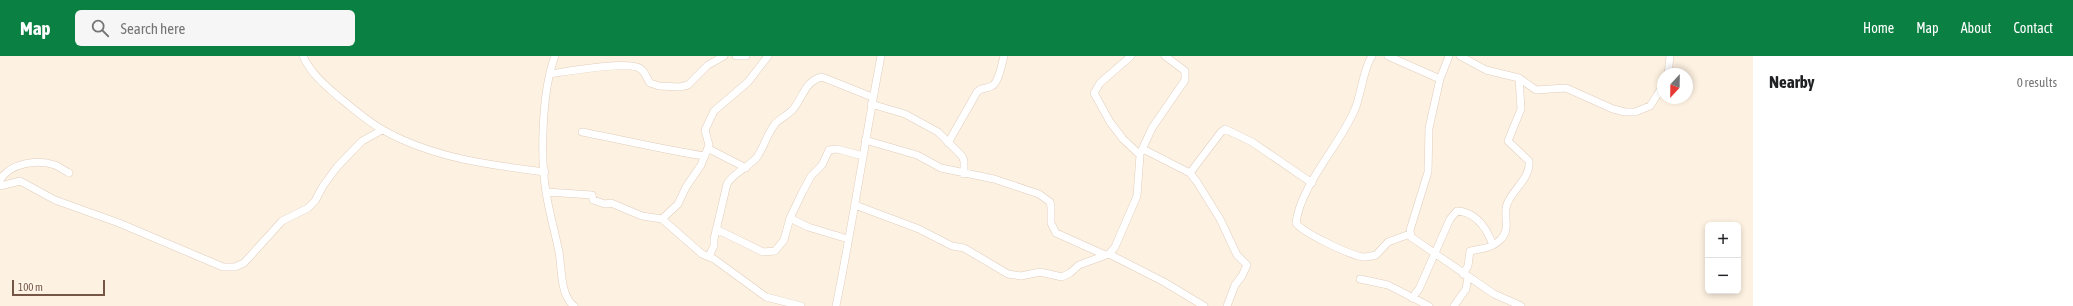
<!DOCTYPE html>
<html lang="en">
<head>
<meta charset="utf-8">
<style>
	:root { --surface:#fff; --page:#f6f6f6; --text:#202124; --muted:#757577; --line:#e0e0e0; --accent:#0b8043 }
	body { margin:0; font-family:"Asap Condensed",sans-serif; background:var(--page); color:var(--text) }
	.controls { position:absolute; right:12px; bottom:12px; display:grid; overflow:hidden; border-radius:6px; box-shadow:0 2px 6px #0003 }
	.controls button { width:36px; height:36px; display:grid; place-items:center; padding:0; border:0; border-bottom:1px solid var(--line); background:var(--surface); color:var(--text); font:20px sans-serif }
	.compass { position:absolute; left:1657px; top:12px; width:36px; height:36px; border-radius:50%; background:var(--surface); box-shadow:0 2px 6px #0003; rotate:202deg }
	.scale { position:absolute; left:12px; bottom:10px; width:93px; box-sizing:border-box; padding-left:4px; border:2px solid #755647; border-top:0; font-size:11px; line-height:14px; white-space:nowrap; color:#755647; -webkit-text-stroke:3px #fff5e8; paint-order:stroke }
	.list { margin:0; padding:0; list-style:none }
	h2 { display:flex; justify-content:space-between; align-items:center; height:52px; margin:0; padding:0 16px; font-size:17px }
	h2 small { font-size:13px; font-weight:400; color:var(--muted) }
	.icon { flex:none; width:22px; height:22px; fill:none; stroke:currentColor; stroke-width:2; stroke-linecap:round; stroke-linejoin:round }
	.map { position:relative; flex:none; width:1753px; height:250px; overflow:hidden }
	header { display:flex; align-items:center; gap:24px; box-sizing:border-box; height:56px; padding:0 20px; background:var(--accent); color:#fff }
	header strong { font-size:19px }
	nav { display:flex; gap:22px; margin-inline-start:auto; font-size:14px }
	.search { width:280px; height:36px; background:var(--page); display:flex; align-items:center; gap:10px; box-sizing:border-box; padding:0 14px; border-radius:6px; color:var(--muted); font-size:15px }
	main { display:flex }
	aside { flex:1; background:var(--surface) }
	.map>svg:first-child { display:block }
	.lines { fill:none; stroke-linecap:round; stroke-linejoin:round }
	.minor-casing { stroke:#e1cdbd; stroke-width:8 }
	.minor { stroke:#fff; stroke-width:7 }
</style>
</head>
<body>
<header>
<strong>Map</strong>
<div class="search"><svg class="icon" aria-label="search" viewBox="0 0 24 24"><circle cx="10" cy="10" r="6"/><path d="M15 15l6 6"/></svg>Search here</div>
<nav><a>Home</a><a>Map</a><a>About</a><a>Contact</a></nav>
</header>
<main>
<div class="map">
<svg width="1753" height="250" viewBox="0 0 1753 250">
	<rect width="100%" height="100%" fill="#fdf1e1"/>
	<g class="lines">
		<defs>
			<path id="minor" d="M303,0C311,18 326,30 341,43C354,53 368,66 383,74C433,102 489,109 545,116
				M555,0C542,34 540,100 546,136C549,156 555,176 559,196C562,213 560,239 574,250
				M736,0H746
				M1372,0C1364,10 1361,39 1355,53C1340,89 1300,130 1296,167C1303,177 1350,199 1363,201C1367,201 1372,200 1376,199L1388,186L1410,178
				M1388,0L1440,23
				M1449,0L1440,23L1429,72L1428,116L1410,174L1411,181L1494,238L1521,250
				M1460,0L1486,14L1519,22L1536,34L1566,32L1613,53L1625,56H1635L1650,50L1663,30
				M550,18C570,15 620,6 637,11C645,13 646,22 650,27L659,30L680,31L688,29L708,9L724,0
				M1668,18L1670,0
				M871,48L905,58L938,76L962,100L964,105V118
				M582,76C624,84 664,94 705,100
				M865,84L917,99L941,112L994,123L1039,138L1050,146L1051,151V167L1056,177L1105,199
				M948,87L977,36C982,31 986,33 992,30C999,26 1002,7 1004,0
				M709,93L746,112
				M1143,93L1190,117L1197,126L1220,163L1237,199L1247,209L1242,220L1235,229L1227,250
				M1141,96L1152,72L1185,24V15L1165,0
				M1190,117L1221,76L1225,73L1252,86L1312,127
				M0,124C10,107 37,103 55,109C60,111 65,115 69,117
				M0,130L20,125L55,144L119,167L223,211H235L244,207L282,165L308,152L315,145L323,130L337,111L362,85L382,74
				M546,136L592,139L593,144L605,148L611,147L642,160L662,163L702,198L714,203L766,241L801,250
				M855,149L919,173L952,190L964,192L1008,218L1021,220L1040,216L1062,221L1070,217L1079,209L1109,198L1115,191L1137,140L1140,99L1123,83L1110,66L1094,37L1100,27L1131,0
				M790,162L808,171L848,183
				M662,163L678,148L686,131L701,109L709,89L705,74L714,55L748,26L768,0
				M716,173L763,196L775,195L784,184L790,162L802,137L811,120L822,109L829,94L837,93L863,100
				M1109,198L1164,226L1204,250
				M709,200L714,190V183L727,128C734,116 748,112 757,101C764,91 767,78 775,68C780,62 789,59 794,52C803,41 805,25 822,21L872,41
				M1463,218L1468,210L1470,195C1481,193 1493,192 1501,183C1511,173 1503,160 1507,148C1513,133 1531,122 1529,105L1508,85L1521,53L1519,22
				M1360,223L1388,229L1429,250
				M1412,242L1419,233L1450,163L1457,155C1477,156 1487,173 1493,189
				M836,250C853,167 865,83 881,0
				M1454,250L1466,233L1468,221"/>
		</defs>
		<use href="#minor" class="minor-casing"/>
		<use href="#minor" class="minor"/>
	</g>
</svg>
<div class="controls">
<button>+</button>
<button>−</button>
</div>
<svg class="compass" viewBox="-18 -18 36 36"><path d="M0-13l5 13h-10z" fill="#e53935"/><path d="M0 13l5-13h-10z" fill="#757577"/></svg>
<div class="scale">100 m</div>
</div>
<aside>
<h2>Nearby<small>0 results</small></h2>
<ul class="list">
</ul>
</aside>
</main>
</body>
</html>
